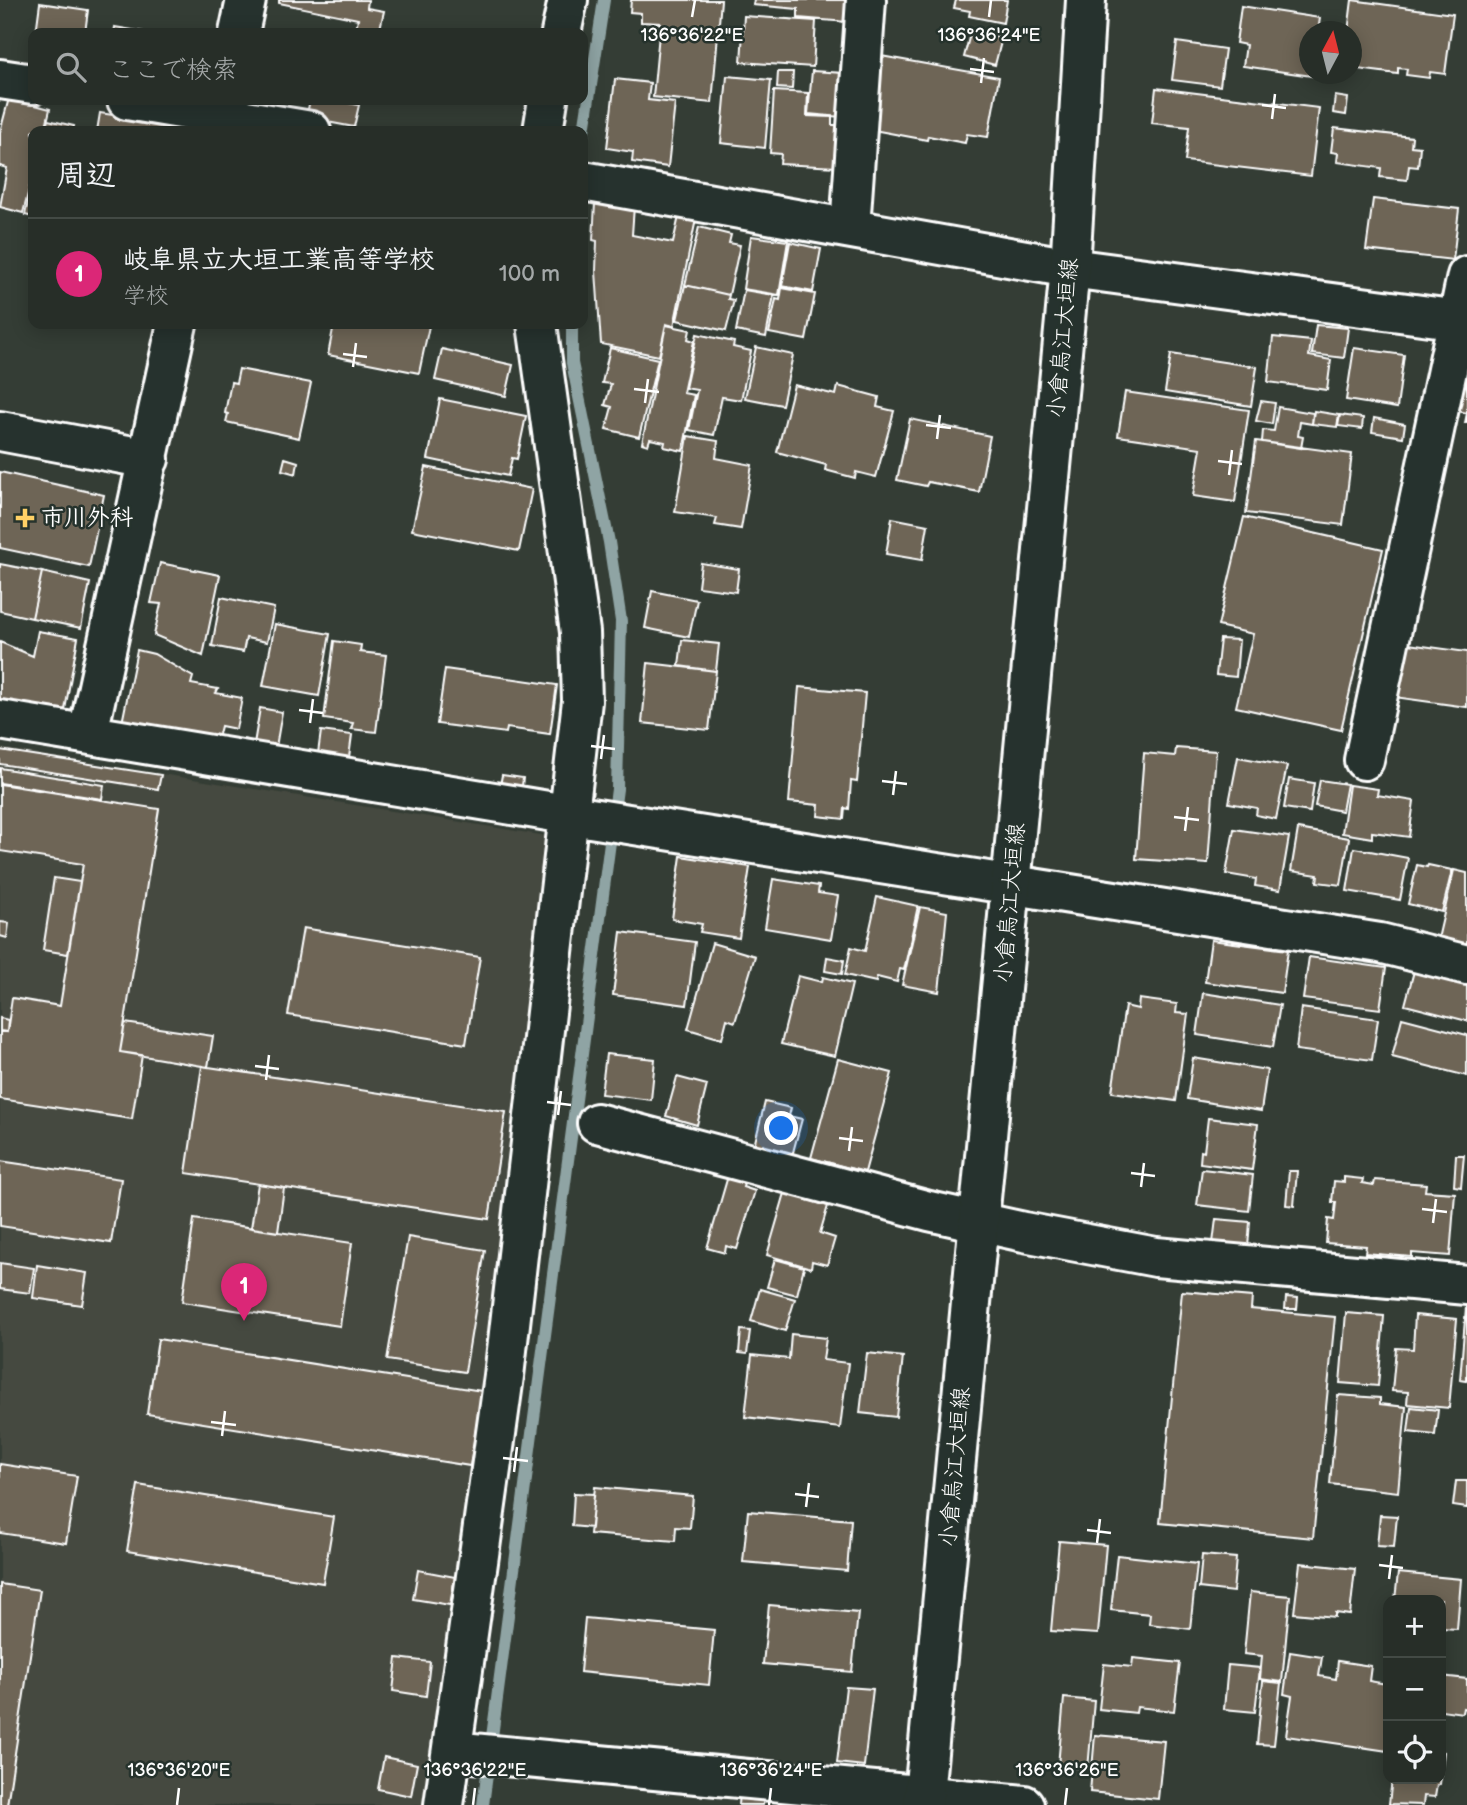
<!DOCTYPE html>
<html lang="ja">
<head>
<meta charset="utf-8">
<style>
	:root { --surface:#272e28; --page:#2f3630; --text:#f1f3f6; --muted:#a4a8a8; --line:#434a45; --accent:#db2777 }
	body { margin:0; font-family:"Balsamiq Sans","Klee One",sans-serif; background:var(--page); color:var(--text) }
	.controls { position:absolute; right:21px; bottom:21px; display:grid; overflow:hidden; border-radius:14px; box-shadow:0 4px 18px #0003 }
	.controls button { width:63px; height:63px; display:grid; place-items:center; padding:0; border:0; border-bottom:2px solid var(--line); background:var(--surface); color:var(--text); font:35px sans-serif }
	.compass { position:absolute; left:1299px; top:21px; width:63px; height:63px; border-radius:50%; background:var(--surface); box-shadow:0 4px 18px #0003; rotate:7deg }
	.you { position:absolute; left:782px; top:1129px; width:24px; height:24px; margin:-18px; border:5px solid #fff; border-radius:50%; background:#1a73e8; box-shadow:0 0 0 10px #1a73e833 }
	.badge { display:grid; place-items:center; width:46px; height:46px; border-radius:50%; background:var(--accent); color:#fff; font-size:23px; font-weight:700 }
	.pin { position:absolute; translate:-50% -58px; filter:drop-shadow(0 2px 4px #0008) }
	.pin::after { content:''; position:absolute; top:37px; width:24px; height:21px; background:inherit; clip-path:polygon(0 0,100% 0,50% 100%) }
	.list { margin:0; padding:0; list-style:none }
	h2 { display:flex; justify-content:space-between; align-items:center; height:91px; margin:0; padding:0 28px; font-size:30px }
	h2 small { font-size:23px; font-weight:400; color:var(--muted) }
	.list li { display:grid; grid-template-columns:46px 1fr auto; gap:21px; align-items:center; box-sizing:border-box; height:112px; padding:0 28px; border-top:2px solid var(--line) }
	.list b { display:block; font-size:26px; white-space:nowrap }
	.list p { margin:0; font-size:23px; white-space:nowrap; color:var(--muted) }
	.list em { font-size:23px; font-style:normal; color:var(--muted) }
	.icon { flex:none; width:38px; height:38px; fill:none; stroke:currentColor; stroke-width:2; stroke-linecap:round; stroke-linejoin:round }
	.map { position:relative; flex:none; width:1467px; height:1805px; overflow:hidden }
	.search { position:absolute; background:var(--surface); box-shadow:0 4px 18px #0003; left:28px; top:28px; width:560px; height:77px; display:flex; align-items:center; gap:18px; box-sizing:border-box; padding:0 24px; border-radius:14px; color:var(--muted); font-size:26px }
	.panel { position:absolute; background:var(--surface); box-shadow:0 4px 18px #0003; left:28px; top:126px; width:560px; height:203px; border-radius:14px }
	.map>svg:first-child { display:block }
	.built { fill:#45493f }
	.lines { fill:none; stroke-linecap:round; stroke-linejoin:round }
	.stream { stroke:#8fa4a4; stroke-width:12 }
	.building { fill:#6e6557; stroke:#fff; stroke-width:2 }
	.minor-casing { stroke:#fff; stroke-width:44 }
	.major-casing { stroke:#fff; stroke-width:44 }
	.minor { stroke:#26332d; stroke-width:38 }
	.major { stroke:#26332d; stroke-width:38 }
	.ticks { fill:none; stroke:#fff; stroke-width:2.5 }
	.poi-dot { fill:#ffd166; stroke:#26332d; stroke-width:2.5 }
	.labels { text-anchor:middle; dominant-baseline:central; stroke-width:5; stroke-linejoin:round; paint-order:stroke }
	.street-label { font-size:23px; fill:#fff; stroke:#26332d }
	.poi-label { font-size:23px; font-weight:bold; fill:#fff; stroke:#26332d; text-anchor:start }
	.ticks-label { font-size:18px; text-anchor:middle; fill:#fff; stroke:#26332d; stroke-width:5; stroke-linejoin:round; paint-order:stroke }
</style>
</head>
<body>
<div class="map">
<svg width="1467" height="1805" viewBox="0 0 1467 1805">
	<rect width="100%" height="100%" fill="#343d35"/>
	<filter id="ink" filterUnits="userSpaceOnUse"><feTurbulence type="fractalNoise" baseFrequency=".0143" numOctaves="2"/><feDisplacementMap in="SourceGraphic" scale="14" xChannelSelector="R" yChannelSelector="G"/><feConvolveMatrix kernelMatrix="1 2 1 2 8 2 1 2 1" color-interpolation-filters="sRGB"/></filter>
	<g filter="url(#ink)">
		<path class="built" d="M0,748L553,837L425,1805H0Z"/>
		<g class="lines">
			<path class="stream" d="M583,137L604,0
				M483,1805L617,789L621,621L609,542L572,363V324"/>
		</g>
		<path class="building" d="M279,0H368L367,8L384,11L379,33H355L358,19L279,3Z
			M631,0H721L712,103L653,97L660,23L641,22V13L630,12Z
			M754,0H849L847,22L798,18V9L753,5Z
			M956,0H1007L1003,23L969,16L970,11L954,8Z
			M1352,0L1453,14L1445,74L1430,72L1429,78L1406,75L1407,69L1398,68V74L1357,69L1358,62L1352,61V32H1348Z
			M40,3L88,10L85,33H36Z
			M1241,6L1320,18L1318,32H1310V74H1312V76L1243,66L1246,45L1236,43Z
			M744,16L816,21L813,67L741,62Z
			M115,27L150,33H114Z
			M971,30L1002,38L995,65L964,57Z
			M1177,42L1225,49L1220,86L1172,80Z
			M881,56L999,77L988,137L967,134L965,143L928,136L927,140L868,129Z
			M812,71L844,73L841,117L808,114Z
			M778,72H793L792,89L777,88Z
			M727,76L771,80L765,148L721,143Z
			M615,79L650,83L648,100L675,103L668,167L632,162L633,152L607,148Z
			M1156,88L1319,108L1311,176L1185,161L1189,127L1152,123Z
			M774,91L808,93L807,116L832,117V125H840L837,167L780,164L781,154L770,153Z
			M1335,96L1348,98L1346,115L1333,113Z
			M9,98L50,109L45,131H33V174L23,213L0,207L7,168L0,166V132Z
			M310,100H332L359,105L354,127L306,118Z
			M100,113L182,126L186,131H97Z
			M48,120L74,126L73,130L77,131H45Z
			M1334,128L1412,137L1411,146L1420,147L1418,167L1409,166L1407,180L1380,177L1381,168L1337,162L1338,153L1331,152Z
			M33,180V217L25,215Z
			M1373,199L1459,209L1453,260L1366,250Z
			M595,203L634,206L632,235L673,243L679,216L696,219L674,326L666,324L659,356L601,344L596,271L597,241L593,240Z
			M699,227L731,235L729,243L740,245L729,295L685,285Z
			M751,236L788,241L779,295L743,289Z
			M790,242L821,249L813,292L782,286Z
			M685,285L729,295L728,299L734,300L726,331L677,320Z
			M782,288L815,294L806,340L769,333L776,299L780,300Z
			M744,290L774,295L766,337L736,331Z
			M334,324L429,326L419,373L328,355Z
			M666,325L690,330L688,339L694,341L683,393L694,395L683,451L664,447L665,442L650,439L648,445L642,443Z
			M1316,325L1348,328L1344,358L1312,354Z
			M697,334L734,342L733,347L751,351L741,400L722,397L714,435L689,430L697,390L685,388Z
			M1273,337L1311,341L1309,356L1331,360L1327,390L1268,382Z
			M756,347L793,355L782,405L745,398Z
			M610,348L658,359L639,437L606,429L612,407L605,405L611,384L602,383Z
			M1354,348L1404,355L1397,408L1346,400Z
			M442,349L513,365L506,396L435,380Z
			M1171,354L1257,367L1251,406L1165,392Z
			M1467,364V423H1465L1467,413L1458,411Z
			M239,369L311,383L299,438L226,422L228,414L225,413L231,382L236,383Z
			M794,385L836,395L838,386L879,397L877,407L894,411L876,477L856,472L855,478L825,470L826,465L777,452Z
			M1125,392L1249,410L1235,502L1193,496L1201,448L1118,436Z
			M440,399L526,416L517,459L512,458L508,476L428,459Z
			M1261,401L1275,403L1272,424L1256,421Z
			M1278,407L1313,413L1312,424L1300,422L1298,436L1303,437L1301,448L1262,442L1263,430L1274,431Z
			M1314,411L1339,415L1337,427L1312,424Z
			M1340,415L1363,418L1362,429L1338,426Z
			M1374,418L1405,424L1403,437L1372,432Z
			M910,419L990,436L979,492L928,482L926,486L897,480Z
			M688,436L718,441L716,458L752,465L741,529L715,525L717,518L675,512Z
			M1256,441L1352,454L1343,525L1246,513Z
			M285,458L298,462L296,474L282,470Z
			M426,467L532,489L519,551L412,530Z
			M0,472L104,495L89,567L0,548Z
			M1244,517L1383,549L1341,730L1236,707L1253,634L1218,626Z
			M892,518L928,525L922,560L886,554Z
			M160,563L220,575L203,656L154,635L161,604L151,603Z
			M701,563L739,569L736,592L698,587Z
			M0,564L42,572L32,618L0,611Z
			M42,572L90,583L81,628L32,618Z
			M652,591L697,600L689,637L645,628Z
			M221,597L274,608L267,642L246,638L243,652L212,646Z
			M275,624L330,634L319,696L263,686Z
			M38,631L78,638L63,721L0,704V642L33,656Z
			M1220,639L1239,640L1236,677L1216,675Z
			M682,640L719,644L716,671L679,666Z
			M334,641L361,645L360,652L386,655L376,732L351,729L353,723L324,719Z
			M1401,643L1467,652V707L1394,697Z
			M137,650L154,654L193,677L191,684L218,689L216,693L242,698L236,729L221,726L217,742L122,723Z
			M648,663L716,671L709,730L642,723Z
			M445,669L557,685L550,734L507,728L506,733L437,724Z
			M799,687L865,693L857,782L851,781L849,809L845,808L844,819L818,816L819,805L789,802Z
			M260,708L282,712L275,753L253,750Z
			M321,731L352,735L348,765L317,761Z
			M1176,748L1216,751L1208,864L1136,859L1144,753L1175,756Z
			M0,750L161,775L158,789L0,764Z
			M1238,757L1287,766L1276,819L1256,815L1257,808L1229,803Z
			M0,768L104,785L102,799L0,783Z
			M502,775L523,778L521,794L499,791Z
			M1289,779L1314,783L1310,812L1284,808Z
			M1320,780L1347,784L1342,811L1315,806Z
			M0,784L159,809L120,1052L142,1055L132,1119L0,1099V1031L7,1032L12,998L60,1006L83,864L0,851Z
			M1349,785L1378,789L1377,795L1414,801L1409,837L1372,832V838L1342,833Z
			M1234,829L1289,837L1280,890L1255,886L1256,879L1226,874Z
			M1298,829L1349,838L1341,885L1317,882L1318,875L1291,871Z
			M1354,848L1408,858L1400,900L1347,891Z
			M681,856L750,867L739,938L700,932L702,924L672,919Z
			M1417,865L1427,867L1428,865L1452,870L1442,912L1408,904Z
			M1454,870L1467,873V946L1438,939Z
			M54,878L80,882L68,954L43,950Z
			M773,879L819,886L818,893L838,896L831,939L765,928Z
			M877,897L918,906L904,970L900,969L897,982L877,977L876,982L845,975L851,947L865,951Z
			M920,907L947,912L939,992L902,985Z
			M0,922L9,923L7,938L0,936Z
			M303,928L480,957L466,1044L288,1015Z
			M621,932L695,942L687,1005L613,995Z
			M1211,940L1288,950L1282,993L1205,982Z
			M712,943L755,956L735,1022L727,1019L722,1039L688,1029Z
			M827,957L844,960L842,974L825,971Z
			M1309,957L1386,968L1380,1009L1303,999Z
			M1415,967L1467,981V1021L1405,1005Z
			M798,976L822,982L823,977L852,984L835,1056L781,1044Z
			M1203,993L1280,1005L1273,1047L1197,1035Z
			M1139,999L1177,1004L1176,1013L1188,1014L1176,1101L1112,1092L1125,1006L1138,1009Z
			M1301,1008L1378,1019L1372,1060L1296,1050Z
			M0,1018L8,1020L7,1032L0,1031Z
			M1402,1018L1467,1035V1076L1392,1057Z
			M125,1023L213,1036L208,1067L120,1052Z
			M606,1054L655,1059L651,1100L601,1094Z
			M1193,1058L1267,1070L1261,1111L1187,1099Z
			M838,1059L892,1073L865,1172L811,1158Z
			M202,1066L506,1112L489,1219L186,1173Z
			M677,1077L707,1085L697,1125L666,1116Z
			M765,1102L791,1108L789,1116L802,1119L792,1156L754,1146Z
			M1208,1118L1258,1124L1252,1170L1200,1163L1201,1151L1204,1152Z
			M1456,1155H1464L1461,1187L1454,1186Z
			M0,1161L121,1179L111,1243L0,1226Z
			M1202,1169L1253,1175L1249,1211L1197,1205Z
			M1289,1171H1297L1294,1206L1286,1205Z
			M728,1176L745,1181L743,1187L755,1191L737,1249L726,1246L725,1253L707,1248Z
			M1344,1177L1363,1179L1362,1183L1374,1185L1375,1180L1426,1184L1425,1191L1455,1193L1450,1256L1412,1253V1257L1365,1253L1366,1246L1326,1243L1328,1219L1334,1220L1336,1202H1332L1334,1181L1344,1182Z
			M258,1184L284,1188L278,1232L251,1228Z
			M785,1193L828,1206L820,1233L835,1238L827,1265L812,1261L811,1268L767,1255Z
			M194,1219L352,1243L340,1326L182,1302Z
			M1216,1219L1250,1222L1248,1247L1213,1243Z
			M408,1237L485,1250L465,1372L387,1360Z
			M775,1259L804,1267L797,1295L767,1287Z
			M0,1263L34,1268L30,1293L0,1289Z
			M37,1265L87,1273L82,1305L33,1298Z
			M760,1289L795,1299L785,1331L751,1321Z
			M1182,1291L1252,1297L1251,1309L1335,1317L1313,1538L1160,1523Z
			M1286,1297L1298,1298L1297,1309H1285Z
			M1466,1307H1467V1381L1460,1380Z
			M1346,1313L1384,1316L1378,1386L1340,1383Z
			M1415,1315L1457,1319L1449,1408L1407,1404L1408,1392L1392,1391L1396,1348L1413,1349Z
			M741,1330L750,1331L747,1354L739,1353Z
			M791,1334L826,1338L823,1360L848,1363L840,1428L745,1417L752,1355L789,1359Z
			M158,1339L482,1391L470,1466L147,1414Z
			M867,1353L903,1357L896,1417L860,1413Z
			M1338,1395L1380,1398V1404L1406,1407L1398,1492L1330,1484Z
			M1411,1407L1438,1410L1435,1435L1408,1432Z
			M0,1464L77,1476L66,1543L0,1533Z
			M1456,1481H1467V1508L1453,1506Z
			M138,1485L334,1517L323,1583L127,1551Z
			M595,1487L693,1496L690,1528L676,1527L675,1541L590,1534Z
			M574,1493L594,1494L591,1528L572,1526Z
			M748,1511L851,1520L847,1571L743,1562Z
			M1380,1515L1397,1516L1394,1547L1377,1546Z
			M1059,1541L1106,1545L1098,1634L1051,1631Z
			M1117,1555L1197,1564L1190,1629L1149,1624L1150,1614L1111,1610Z
			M1202,1555L1236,1558L1233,1592L1199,1588Z
			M1300,1563L1355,1569L1350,1615L1335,1613V1617L1294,1613Z
			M418,1570L455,1577L450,1605L413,1599Z
			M1398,1573L1461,1579L1457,1629L1441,1628V1600H1395Z
			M0,1584L40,1590L7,1805H0Z
			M1250,1592L1290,1596L1282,1682L1260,1679L1262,1656L1244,1654Z
			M769,1605L858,1613L852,1672L763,1664Z
			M585,1618L714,1630L709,1685L580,1672Z
			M1290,1652L1322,1657L1319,1676L1336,1679L1338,1661L1371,1666L1369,1681L1387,1684L1388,1677V1751L1286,1736L1292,1696L1284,1694Z
			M397,1658L430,1662L426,1696L393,1691Z
			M1133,1658L1180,1663L1174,1711L1137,1707L1136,1713L1099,1709L1104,1664L1132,1667Z
			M1228,1665L1260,1668L1255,1712L1224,1709Z
			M1441,1676L1467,1679V1709L1463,1708L1462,1713L1441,1710Z
			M1263,1681L1281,1683L1274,1745L1257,1744Z
			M846,1687L873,1689L864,1766L837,1763Z
			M1064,1698L1094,1701L1088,1769L1058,1766Z
			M1095,1735L1164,1741L1158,1799L1090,1792Z
			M1441,1751L1444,1752L1440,1784L1437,1785L1435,1797L1424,1796L1423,1805L1389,1804L1392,1779H1441Z
			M384,1757L417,1764L411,1796L378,1789Z
			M740,1793L764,1796L763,1805H739Z"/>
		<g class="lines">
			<defs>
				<path id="minor" d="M239,33L246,0
					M561,33L568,0
					M0,79L33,84
					M127,100L311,131
					M543,131L548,100
					M583,181L1070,268L1467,321
					M850,228L866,0
					M0,431L149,459
					M0,720L584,817L1380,943L1467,965
					M88,733L177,324
					M1364,760L1467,276
					M597,1123L929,1211L1024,1232L1156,1257L1467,1285
					M452,1751L1024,1805
					M444,1805L504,1376L582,701L580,632L537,324"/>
				<path id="major" d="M923,1805L1070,268L1086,0"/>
			</defs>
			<use href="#minor" class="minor-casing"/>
			<use href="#major" class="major-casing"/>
			<use href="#minor" class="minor"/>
			<use href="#major" class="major"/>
		</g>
	</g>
	<path class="ticks" d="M692,17L695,0M989,17L991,0M970,69L994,72M981,83L984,58M1262,105L1286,108M1272,119L1275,94M343,354L367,357M353,367L356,343M634,389L659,392M645,403L648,379M926,425L951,428M937,439L940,415M1218,461L1242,464M1229,475L1232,450M299,710L323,713M310,723L313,699M591,746L615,749M601,759L604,735M882,781L907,784M893,795L896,771M1174,817L1199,820M1185,831L1188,807M255,1066L279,1069M266,1080L269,1055M547,1102L571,1105M558,1115L561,1091M839,1138L863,1141M849,1151L852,1127M1131,1173L1155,1176M1141,1187L1144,1163M1422,1209L1447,1212M1433,1223L1436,1199M211,1422L236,1425M222,1436L225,1411M503,1458L528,1461M514,1472L517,1447M795,1494L819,1497M806,1507L809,1483M1087,1530L1111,1533M1097,1543L1100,1519M1379,1565L1403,1568M1389,1579L1392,1555M177,1805L179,1788M473,1805L475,1788M769,1805L771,1788M1065,1805L1067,1788"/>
	<path class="poi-dot" d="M21.5 507.5h7v7h7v7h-7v7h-7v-7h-7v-7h7z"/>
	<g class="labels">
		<g class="street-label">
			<text transform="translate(1063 338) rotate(-85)">小倉烏江大垣線</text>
			<text transform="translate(1010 903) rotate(-85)">小倉烏江大垣線</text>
			<text transform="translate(955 1467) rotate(-85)">小倉烏江大垣線</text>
		</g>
		<g class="poi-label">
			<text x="41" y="518">市川外科</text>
		</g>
	</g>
	<g class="ticks-label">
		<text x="692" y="41">136°36'22"E</text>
		<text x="989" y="41">136°36'24"E</text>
		<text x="179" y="1776">136°36'20"E</text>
		<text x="475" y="1776">136°36'22"E</text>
		<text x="771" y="1776">136°36'24"E</text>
		<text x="1067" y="1776">136°36'26"E</text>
	</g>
</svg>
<div class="controls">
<button>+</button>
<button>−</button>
<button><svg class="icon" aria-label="locate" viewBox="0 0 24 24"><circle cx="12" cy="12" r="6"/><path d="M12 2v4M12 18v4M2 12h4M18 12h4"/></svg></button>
</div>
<svg class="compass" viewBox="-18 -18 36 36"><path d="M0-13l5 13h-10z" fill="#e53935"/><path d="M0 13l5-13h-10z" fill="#a4a8a8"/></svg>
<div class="you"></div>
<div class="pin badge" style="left:244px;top:1321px">1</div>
<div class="search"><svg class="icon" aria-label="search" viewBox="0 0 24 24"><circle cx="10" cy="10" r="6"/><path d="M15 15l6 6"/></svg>ここで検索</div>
<section class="panel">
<h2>周辺<small></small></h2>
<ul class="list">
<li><span class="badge">1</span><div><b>岐阜県立大垣工業高等学校</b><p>学校</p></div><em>100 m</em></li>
</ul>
</section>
</div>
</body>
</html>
